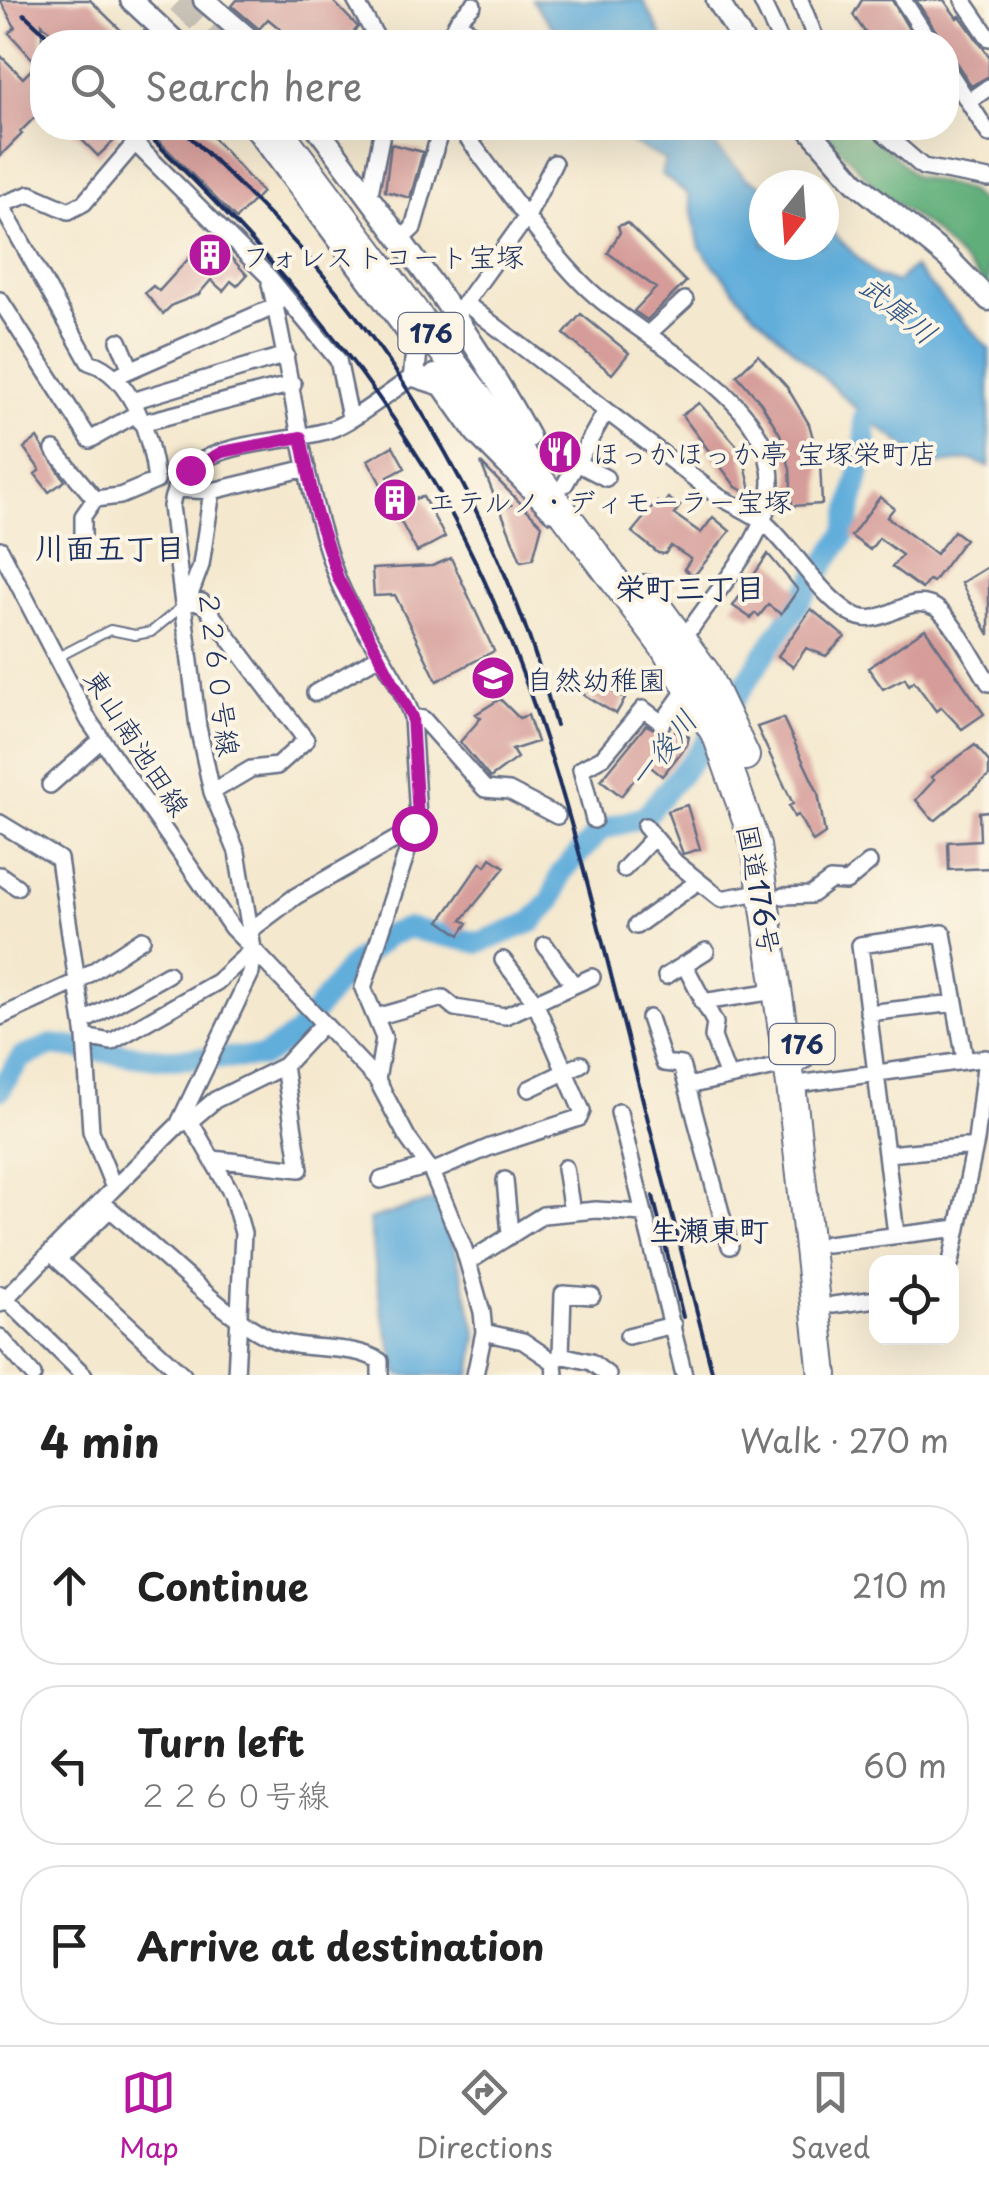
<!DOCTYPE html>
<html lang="en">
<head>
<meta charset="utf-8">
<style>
	:root { --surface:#fff; --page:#f2f2f2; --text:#222; --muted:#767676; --line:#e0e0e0; --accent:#b5179e }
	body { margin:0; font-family:"Playpen Sans","Klee One",sans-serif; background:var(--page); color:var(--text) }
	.controls { position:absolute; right:30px; bottom:30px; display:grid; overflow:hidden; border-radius:20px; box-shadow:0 10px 40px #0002 }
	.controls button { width:90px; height:90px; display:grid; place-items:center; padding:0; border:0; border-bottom:2px solid var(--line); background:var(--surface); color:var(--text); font:50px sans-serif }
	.compass { position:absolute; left:749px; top:170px; width:90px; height:90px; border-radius:50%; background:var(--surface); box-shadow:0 10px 40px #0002; rotate:197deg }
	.stop { position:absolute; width:30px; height:30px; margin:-22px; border:8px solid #b5179e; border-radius:50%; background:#fff }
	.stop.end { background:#b5179e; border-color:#fff; box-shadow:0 2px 10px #0008 }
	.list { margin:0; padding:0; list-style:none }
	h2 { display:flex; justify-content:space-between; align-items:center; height:130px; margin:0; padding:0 40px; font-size:42px }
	h2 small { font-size:32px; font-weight:400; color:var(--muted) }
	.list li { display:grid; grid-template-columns:65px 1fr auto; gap:30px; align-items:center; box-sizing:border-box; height:160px; margin:0 20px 20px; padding:0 20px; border:2px solid var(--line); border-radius:40px }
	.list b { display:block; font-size:38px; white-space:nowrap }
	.list p { margin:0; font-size:32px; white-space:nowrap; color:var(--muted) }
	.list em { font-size:32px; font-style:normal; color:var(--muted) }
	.icon { flex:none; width:55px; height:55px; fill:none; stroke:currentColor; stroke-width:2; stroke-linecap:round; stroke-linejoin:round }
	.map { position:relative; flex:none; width:989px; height:1375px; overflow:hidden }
	.search { position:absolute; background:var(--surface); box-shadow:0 10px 40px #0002; left:30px; right:30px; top:30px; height:110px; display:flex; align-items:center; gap:25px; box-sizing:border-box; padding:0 35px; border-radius:40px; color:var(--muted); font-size:38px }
	.sheet { height:670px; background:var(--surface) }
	nav { display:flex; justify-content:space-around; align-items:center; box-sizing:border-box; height:140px; border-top:2px solid var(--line); background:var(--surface); font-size:28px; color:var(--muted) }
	nav a { display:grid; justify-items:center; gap:5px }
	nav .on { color:var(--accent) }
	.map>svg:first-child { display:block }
	.forest { fill:#61af7a; stroke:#3e6f6c; stroke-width:2.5 }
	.water { fill:#62aedb; stroke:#3e6e9c; stroke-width:2.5 }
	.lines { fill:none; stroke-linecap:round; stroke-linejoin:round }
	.river { stroke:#62aedb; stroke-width:22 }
	.building { fill:#d59c99 }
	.highway-tunnel { stroke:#c9c3b8; stroke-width:28; stroke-dasharray:28 14; stroke-linecap:butt }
	.lane-casing { stroke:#677085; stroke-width:12 }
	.street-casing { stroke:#677085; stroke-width:20 }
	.secondary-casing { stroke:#677085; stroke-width:25 }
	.highway-casing { stroke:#677085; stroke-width:32 }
	.lane { stroke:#fff; stroke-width:8 }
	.street { stroke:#fff; stroke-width:15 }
	.secondary { stroke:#fff; stroke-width:20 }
	.highway { stroke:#fff; stroke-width:28 }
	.rail { stroke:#1b2f5e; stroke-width:4 }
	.route { stroke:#b5179e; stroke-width:12 }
	.labels { text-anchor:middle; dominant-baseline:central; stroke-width:8; stroke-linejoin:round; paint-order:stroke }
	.shield { fill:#fcf5e5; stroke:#5e6a86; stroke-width:2.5 }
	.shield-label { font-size:25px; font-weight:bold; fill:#1b2f5e }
	.poi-label { font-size:28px; fill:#1b2f5e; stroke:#fcf5e5; text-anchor:start }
	.street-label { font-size:28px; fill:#1b2f5e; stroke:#fcf5e5 }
	.water-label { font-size:30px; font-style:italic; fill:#305584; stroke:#fcf5e5 }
	.neighbourhood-label { font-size:30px; font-weight:bold; fill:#1b2f5e; stroke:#fcf5e5 }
</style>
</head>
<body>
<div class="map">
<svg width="989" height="1375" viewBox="0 0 989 1375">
	<rect width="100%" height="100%" fill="#fcf5e5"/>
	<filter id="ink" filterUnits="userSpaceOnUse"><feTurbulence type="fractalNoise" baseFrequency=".01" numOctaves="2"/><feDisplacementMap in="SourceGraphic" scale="20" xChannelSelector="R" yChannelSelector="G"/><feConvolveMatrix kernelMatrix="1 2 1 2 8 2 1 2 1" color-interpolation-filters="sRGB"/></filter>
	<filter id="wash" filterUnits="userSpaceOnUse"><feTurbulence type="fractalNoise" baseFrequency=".0048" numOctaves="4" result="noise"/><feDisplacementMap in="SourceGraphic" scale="40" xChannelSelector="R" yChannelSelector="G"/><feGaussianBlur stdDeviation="2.25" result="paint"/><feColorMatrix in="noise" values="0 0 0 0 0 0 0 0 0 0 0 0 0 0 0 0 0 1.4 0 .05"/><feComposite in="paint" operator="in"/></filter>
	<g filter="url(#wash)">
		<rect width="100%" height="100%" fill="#f4e8ce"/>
		<path class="forest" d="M821,128H868L914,176L967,190L986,207L989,288L930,228L881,193Z"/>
		<path class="water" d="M532,0H643L665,42H564Z
			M618,128H698L747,179L764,186V245H824V224L875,275L896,283L913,267L989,349V467L971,460L931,465L865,417L750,309L700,248L688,194L661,174L665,160L626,140Z
			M435,1200L455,1248L477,1335L471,1375H399L382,1312L369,1220Z"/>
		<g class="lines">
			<path class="river" d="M0,1090L21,1058L52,1045L163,1059L262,1057L297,1034L349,968L388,935L408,928L479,943L532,922L552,900L561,873L601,830L644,817L703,747L846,532L866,443L864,418L888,397"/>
		</g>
		<g id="blocks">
			<path class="building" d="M0,0H90L133,42L144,31L156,42H61L42,24V102L35,109L39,113L20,132L22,134L0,156V55L23,78L37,64L9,33L15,27Z
				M237,0H332L358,27L349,37L356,42H296L268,19L259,29L232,6Z
				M862,0H892L910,31L903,35L908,42H865L860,35L865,32L853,15Z
				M916,0H944L957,18L960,16L989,56V76L971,86Z
				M70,128H109L118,137L98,156Z
				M146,128H204L262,192L236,219Z
				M391,144L423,152L410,198L385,191Z
				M627,223L686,282L647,320L634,311L656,288L608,253L620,232L618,226Z
				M210,235L247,275L237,286L231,281L223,291L211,280L198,295L172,305L163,314L145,293L153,286L159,291Z
				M581,314L629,353L612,374L564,334Z
				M758,355L787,387L809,424L820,463L822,504L792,506L790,469L780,434L761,403L737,375Z
				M699,403L742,451L752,495L736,487L682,415Z
				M37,438L65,481L49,492L35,474L40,470L24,448Z
				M393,446L405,468L388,477L402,502L423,497L445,537L417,552L368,460Z
				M481,463L542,525L533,559L521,561L501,511L511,505L495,498Z
				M880,497L894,508L887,517L936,554L954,531L965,539L933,582L929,580L922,589L892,567L902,555L879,538L870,550L851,536Z
				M668,498L680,506L674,514L701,533L713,517L730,531L694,576L684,569L691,559L671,546L665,554L658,553L632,532L657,502L663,505Z
				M768,554L798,590L781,614L768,605L759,616L755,613L751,618L733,606Z
				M451,558L494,651L437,681L395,595L374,596L372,569L432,566Z
				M989,566V635L961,583Z
				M811,609L845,637L826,656L806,648L793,667L778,656Z
				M925,629L984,714L962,729L941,707L936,711L914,681L909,685L905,678L883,689L868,668Z
				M590,678L625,699L616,714L581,693Z
				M500,699L519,718L528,715L537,742L512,750L517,758L490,778L460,742L481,718L476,714Z
				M783,718L818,793L825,834L813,842L798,815L794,817L789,806L793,804L757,727Z
				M646,725L670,737L678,728L689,737L687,745L662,776L647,764L621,796L601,780Z
				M975,745L989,762V776L936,820L930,817L916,800L934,780L931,777Z
				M687,805L700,849L683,854L667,811Z
				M989,811V868L949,870L948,842L980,840L979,812Z
				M491,858L505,867L462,920L468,923L460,935L440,921L481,862L486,866Z"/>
		</g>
	</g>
	<g filter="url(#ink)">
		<use href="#blocks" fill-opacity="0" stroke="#677085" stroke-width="2.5"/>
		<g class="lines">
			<path class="highway-tunnel" d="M180,0L224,42"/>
			<defs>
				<path id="lane" d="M127,128L135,143
					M56,658L110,630L135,635L151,632L184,605"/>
				<path id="street" d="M355,0L379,42
					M761,0L781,42
					M800,0L817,42
					M903,0L930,42
					M963,0L989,38
					M458,20L474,36
					M447,42L458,20L473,5
					M946,67L989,134
					M969,101L989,87
					M460,128C500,179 537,237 582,283C636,339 771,392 771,482C771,534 720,585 692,627L676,640
					M878,128L923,167L989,179
					M369,198L383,128
					M0,205L30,194L69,211L84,203L135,143L269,277L338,360L350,417
					M2,207L89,362C133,375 152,441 156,481L120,496L95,499L54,450
					M400,240L413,228L441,128
					M270,284C293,380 302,482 336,575C355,626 395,666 412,717
					M0,300L90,440L136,414
					M465,303L719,497C734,505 753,513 766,524C795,550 817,592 850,613C883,633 905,590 936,608C953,619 977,665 989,683
					M459,311L528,215L554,163
					M648,334L685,300
					M119,341L130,367
					M414,376C391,391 353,422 329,430C278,447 181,436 171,506L198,727L212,792L237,852L253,949L377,1080L407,1137L432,1172L464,1249L482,1312L484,1332L475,1375
					M114,377L276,306
					M132,401L286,355
					M141,423L293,384
					M577,463L606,478
					M565,484L606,411
					M175,489L212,491L307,468
					M83,535V516L95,499
					M0,549L89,721L232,928L253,949
					M315,693L381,655
					M50,785L101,740
					M212,792L251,769L277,766L306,740L202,602L187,603L201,565L212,491
					M594,820L581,769L603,757L643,709L662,723L689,685
					M0,823L59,859L85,1037L111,1042L217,982L253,949
					M645,826L675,862L721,899L765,891
					M624,869L653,838
					M0,875L17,887
					M783,896L811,895L830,881L846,882L869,863
					M636,926L696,883
					M252,929L296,896L414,829
					M545,945L573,984
					M684,964L715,1023L713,1037L728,1077
					M666,976L706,951
					M702,1002L776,991
					M868,1013L955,1003
					M0,1017L78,981L142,939
					M376,1017L443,998L455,1008L505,1016L592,977
					M649,1018L664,1063L681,1065L687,1086
					M83,1022L168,974
					M85,1037L91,1131L114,1188L178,1125L190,1121
					M377,1080L384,1038L363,988L418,818L412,717L423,719L485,789L509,791L557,816
					M791,1085L986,1058L976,1141L958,1228L827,1244
					M529,1089L581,1064
					M619,1112L684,1375
					M178,1125L251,973L253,949
					M887,1154L975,1146
					M213,1159L300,1169L284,1066L323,1024
					M565,1168L572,1212
					M432,1172L490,1147L579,1118L582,1111L534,1000L503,960
					M381,1180L428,1166
					M505,1180L510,1234
					M896,1234L860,945L943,933L965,1060
					M730,1246L687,1086L804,1061
					M468,1262L543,1215L596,1210L644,1213
					M951,1262L958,1228
					M1,1294L84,1375
					M0,1304L114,1188
					M833,1305L876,1299
					M484,1332L523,1341L554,1362L555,1375
					M628,1336L673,1325
					M0,1337L33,1375
					M561,1355L591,1362L608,1375
					M554,1362L561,1355L563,1294L592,1296
					M183,1375L58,1260L110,1209C148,1241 233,1325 275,1340C308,1352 351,1343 380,1361V1375
					M236,1375L243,1233L232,1194L190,1121L215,1100L284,1066"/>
				<path id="secondary" d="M131,0L176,42
					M204,0L253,42
					M717,0L744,42
					M255,128L417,345L414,376L442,385
					M317,128C392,228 469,326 529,437
					M808,128L855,182L948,258L989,300
					M435,375L476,433L553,511"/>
				<path id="highway" d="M277,128L665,648L718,738L756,846L791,1085L823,1375
					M644,589L705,672L745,756"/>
			</defs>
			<use href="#lane" class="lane-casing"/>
			<use href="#street" class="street-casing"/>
			<use href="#secondary" class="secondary-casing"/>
			<use href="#highway" class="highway-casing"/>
			<use href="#lane" class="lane"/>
			<use href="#street" class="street"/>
			<use href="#secondary" class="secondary"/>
			<use href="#highway" class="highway"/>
			<path class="rail" d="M24,14L54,42
				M141,128C246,229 345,338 422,463C520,622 567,800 612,979C646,1111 679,1243 713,1375
				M181,128C226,172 273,217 314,264C427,396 513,558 556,726
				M653,1196L683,1317"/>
		</g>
	</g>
	<g class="lines" filter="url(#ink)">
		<path class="route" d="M190,470L222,452L301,437L316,512L338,578L412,717L418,818L414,828"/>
	</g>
	<defs>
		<symbol id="building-disc" viewBox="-11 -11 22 22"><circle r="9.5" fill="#b5179e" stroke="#fcf5e5"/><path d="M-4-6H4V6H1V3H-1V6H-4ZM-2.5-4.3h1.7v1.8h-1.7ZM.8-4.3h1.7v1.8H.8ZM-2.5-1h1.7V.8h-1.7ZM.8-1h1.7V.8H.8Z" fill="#fff"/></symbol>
		<symbol id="restaurant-disc" viewBox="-11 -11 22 22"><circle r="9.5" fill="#b5179e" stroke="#fcf5e5"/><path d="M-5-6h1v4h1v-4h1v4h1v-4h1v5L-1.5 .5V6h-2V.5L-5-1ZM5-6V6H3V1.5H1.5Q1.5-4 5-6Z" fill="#fff"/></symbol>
		<symbol id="school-disc" viewBox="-11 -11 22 22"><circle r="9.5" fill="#b5179e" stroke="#fcf5e5"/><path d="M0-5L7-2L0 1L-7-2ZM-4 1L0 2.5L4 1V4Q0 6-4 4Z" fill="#fff"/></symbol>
	</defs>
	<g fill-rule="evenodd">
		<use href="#building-disc" x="185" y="230" width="50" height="50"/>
		<use href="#restaurant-disc" x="535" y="427" width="50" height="50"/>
		<use href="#building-disc" x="370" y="475" width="50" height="50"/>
		<use href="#school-disc" x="468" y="653" width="50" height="50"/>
	</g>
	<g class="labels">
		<g class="shield">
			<rect x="398.5" y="313" width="65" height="40" rx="8"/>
			<rect x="769.5" y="1024" width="65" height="40" rx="8"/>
		</g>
		<g class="shield-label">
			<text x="431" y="333">176</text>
			<text x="802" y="1044">176</text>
		</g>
		<g class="poi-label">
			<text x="242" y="255">フォレストコート宝塚</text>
			<text x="592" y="452">ほっかほっか亭 宝塚栄町店</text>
			<text x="428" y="500">エテルノ・ディモーラー宝塚</text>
			<text x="526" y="678">自然幼稚園</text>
		</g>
		<g class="street-label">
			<text transform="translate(220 673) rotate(83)">２２６０号線</text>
			<text transform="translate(138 742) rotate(57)">東山南池田線</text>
			<text transform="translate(760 889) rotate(80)">国道176号</text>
		</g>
		<g class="water-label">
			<text transform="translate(899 308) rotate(39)">武庫川</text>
			<text transform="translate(661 748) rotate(-51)">一後川</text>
		</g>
		<g class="neighbourhood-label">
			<text x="110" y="546">川面五丁目</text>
			<text x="690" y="586">栄町三丁目</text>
			<text x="709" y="1228">生瀬東町</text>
		</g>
	</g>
</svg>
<div class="controls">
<button><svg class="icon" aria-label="locate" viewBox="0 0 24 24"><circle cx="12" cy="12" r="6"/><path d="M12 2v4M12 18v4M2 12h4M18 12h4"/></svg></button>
</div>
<svg class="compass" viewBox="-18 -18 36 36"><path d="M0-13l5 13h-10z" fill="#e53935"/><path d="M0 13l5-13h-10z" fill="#767676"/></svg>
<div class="stop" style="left:414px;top:828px"></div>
<div class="stop end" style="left:190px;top:470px"></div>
<div class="search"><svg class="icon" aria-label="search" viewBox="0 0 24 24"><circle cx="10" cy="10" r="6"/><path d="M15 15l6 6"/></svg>Search here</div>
</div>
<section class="sheet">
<h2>4 min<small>Walk · 270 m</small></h2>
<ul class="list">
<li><svg class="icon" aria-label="ahead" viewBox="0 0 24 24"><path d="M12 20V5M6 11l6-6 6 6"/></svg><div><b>Continue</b></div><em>210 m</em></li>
<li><svg class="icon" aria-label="left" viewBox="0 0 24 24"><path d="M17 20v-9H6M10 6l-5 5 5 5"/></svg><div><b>Turn left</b><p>２２６０号線</p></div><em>60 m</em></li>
<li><svg class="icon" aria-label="arrive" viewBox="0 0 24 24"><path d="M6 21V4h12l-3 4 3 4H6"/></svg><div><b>Arrive at destination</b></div></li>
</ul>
</section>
<nav>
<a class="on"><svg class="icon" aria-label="map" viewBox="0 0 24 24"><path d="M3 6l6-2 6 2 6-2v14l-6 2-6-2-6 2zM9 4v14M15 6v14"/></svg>Map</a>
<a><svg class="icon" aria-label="directions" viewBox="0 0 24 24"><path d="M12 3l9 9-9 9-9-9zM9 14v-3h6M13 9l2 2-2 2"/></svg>Directions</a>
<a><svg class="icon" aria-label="saved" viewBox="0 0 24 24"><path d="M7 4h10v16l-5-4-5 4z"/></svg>Saved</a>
</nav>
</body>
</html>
